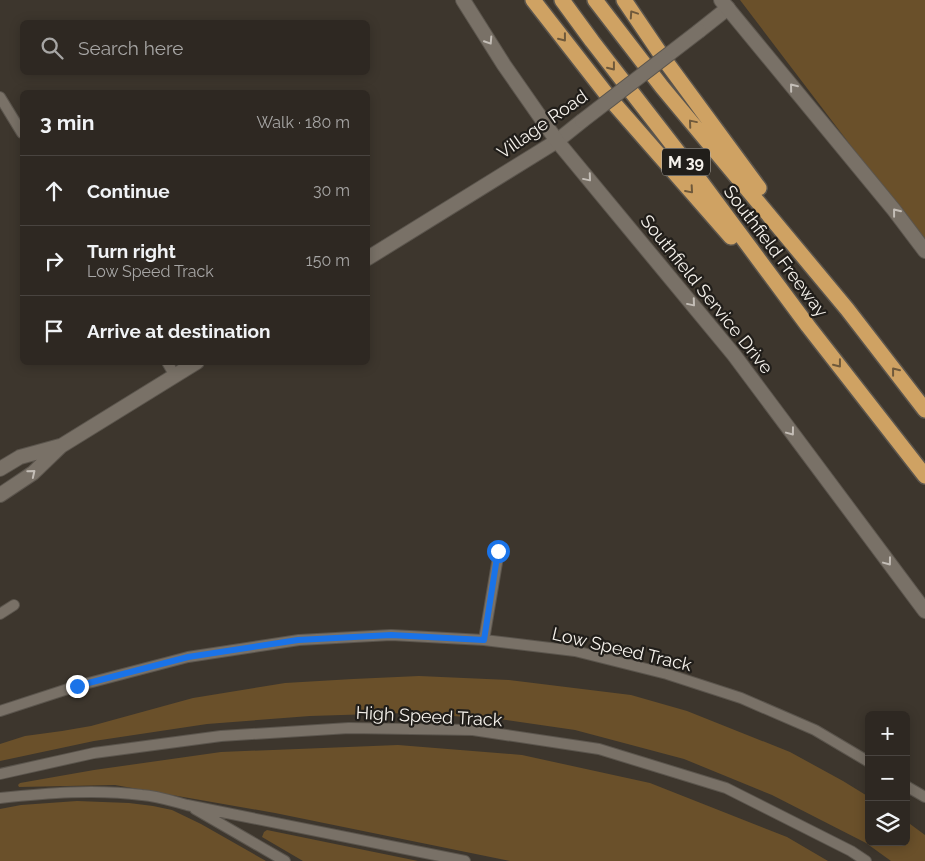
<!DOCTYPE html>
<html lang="en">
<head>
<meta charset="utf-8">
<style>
	:root { --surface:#2e2822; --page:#36302a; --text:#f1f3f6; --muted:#a7a6a5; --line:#494440 }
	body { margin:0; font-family:Raleway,sans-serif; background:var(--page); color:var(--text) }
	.controls { position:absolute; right:15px; bottom:15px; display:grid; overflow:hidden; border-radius:8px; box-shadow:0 2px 12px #0003 }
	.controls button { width:45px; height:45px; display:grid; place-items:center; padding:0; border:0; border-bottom:1px solid var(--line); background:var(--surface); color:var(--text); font:25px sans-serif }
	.stop { position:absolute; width:15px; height:15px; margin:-11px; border:4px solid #1a73e8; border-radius:50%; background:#fff }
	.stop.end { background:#1a73e8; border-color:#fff; box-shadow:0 1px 5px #0008 }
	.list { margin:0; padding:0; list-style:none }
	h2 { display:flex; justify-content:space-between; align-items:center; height:65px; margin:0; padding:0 20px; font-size:21px }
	h2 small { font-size:16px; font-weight:400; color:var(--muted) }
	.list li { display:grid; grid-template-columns:32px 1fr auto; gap:15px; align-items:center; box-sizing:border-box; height:70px; padding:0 20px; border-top:1px solid var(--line) }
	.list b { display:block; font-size:19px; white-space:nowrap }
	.list p { margin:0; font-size:16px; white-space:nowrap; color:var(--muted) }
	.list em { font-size:16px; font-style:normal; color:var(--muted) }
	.icon { flex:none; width:28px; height:28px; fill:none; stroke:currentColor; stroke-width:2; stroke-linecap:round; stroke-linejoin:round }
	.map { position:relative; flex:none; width:925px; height:861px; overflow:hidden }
	.search { position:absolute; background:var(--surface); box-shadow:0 2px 12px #0003; left:20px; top:20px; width:350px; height:55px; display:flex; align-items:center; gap:12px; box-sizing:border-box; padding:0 18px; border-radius:8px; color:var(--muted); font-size:19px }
	.panel { position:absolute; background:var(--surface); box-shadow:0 2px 12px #0003; left:20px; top:90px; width:350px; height:275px; border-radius:8px }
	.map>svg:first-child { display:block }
	.green { fill:#6a502a }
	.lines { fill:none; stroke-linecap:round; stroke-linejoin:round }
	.service-casing { stroke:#5b554d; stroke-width:12 }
	.tertiary-casing { stroke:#5b554d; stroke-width:16 }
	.secondary-casing { stroke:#5b554d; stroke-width:16 }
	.motorway-casing { stroke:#5b554d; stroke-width:18 }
	.service { stroke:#797167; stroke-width:10 }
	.tertiary { stroke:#797167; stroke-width:14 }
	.secondary { stroke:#797167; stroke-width:14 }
	.motorway { stroke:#cfa263; stroke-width:15 }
	.tertiary-bridge-casing { stroke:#5b554d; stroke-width:16; stroke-linecap:butt }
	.tertiary-bridge { stroke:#797167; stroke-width:14 }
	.oneway { stroke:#6f593b }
	.oneway2 { stroke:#c4beb7 }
	.route { stroke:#1a73e8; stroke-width:6 }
	.labels { text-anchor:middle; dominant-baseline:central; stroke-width:4.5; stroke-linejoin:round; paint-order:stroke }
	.shield { fill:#211e1a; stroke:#b6b2ad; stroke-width:1 }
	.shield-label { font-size:16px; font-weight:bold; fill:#f6f2ec }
	.street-label { font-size:18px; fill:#f6f2ec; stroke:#211e1a }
</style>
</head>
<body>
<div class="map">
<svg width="925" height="861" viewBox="0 0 925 861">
	<rect width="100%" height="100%" fill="#3d362d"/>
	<path class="green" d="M740,0H925V243Z
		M419,676L509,680L631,695L687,711L790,752L843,781L869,797V842H906V821L925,835V861H891L866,843L772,795L684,759L575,730L499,719L406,713L310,716L207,724L94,741L0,761V744L25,736L62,731L91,726L193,698L285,683L353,679Z
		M398,745L522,755L650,783L787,837L828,861H510L275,813L115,785L19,787L18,785L20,783L94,770L221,752Z
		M77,801L129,803L153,806L172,810L201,824L266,861H0V809L21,805Z
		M267,830L418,861H303L262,837L264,832Z"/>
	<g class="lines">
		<defs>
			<path id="service" d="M0,97L22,133
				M167,362L175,376
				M0,614L14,605
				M484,640L499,551
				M0,711L77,686L188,657L299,640L391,635L484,640L575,651L667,674L741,698L815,730L869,762
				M0,774L94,753L221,736L349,728L473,730L599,749L726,788L851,851L866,861
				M906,786L925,797
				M0,798C47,793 95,789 142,795C157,796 172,801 187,805L465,861
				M195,809L285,861"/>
			<path id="tertiary" d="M699,31L728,8
				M368,258L557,141L582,121
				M0,469L20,457L60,446
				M0,495L33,473L61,446L197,362"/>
			<path id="secondary" d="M463,0L504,65L557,141L734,355L925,611
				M721,0L894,210L925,251"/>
			<path id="motorway" d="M533,0L611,100L731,237
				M562,0L592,41L699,179L808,326L925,476
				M595,0L662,87L847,309L925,410
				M624,0L664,59L759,188"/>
		</defs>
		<use href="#service" class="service-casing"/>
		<use href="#tertiary" class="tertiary-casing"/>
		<use href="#secondary" class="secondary-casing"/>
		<use href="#motorway" class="motorway-casing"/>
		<use href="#service" class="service"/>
		<use href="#tertiary" class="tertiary"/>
		<use href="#secondary" class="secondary"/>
		<use href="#motorway" class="motorway"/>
		<defs>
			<path id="tertiary-bridge" d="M582,121L699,31"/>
		</defs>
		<use href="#tertiary-bridge" class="tertiary-bridge-casing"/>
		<use href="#tertiary-bridge" class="tertiary-bridge"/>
	</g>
	<defs><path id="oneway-chevron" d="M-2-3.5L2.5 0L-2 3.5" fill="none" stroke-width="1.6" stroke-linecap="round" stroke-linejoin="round" transform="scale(1.25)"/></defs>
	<g class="oneway">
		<use href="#oneway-chevron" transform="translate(633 14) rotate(-124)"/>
		<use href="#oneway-chevron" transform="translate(563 38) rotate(52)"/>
		<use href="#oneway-chevron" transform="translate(612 67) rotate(52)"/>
		<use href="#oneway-chevron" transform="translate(692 123) rotate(-130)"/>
		<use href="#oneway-chevron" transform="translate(690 190) rotate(49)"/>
		<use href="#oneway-chevron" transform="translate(838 364) rotate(52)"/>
		<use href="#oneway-chevron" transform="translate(895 371) rotate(-128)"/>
	</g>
	<g class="oneway2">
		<use href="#oneway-chevron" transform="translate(489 41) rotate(57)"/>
		<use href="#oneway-chevron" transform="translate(793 87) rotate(-129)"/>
		<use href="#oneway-chevron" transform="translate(588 178) rotate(50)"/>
		<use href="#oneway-chevron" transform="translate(896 212) rotate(-128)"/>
		<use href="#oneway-chevron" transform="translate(692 303) rotate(50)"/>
		<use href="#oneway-chevron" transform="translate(791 432) rotate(53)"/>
		<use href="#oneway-chevron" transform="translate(32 473) rotate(-39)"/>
		<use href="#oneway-chevron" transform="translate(888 562) rotate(53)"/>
	</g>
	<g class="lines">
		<path class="route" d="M77,686L188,657L298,640L391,635L484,640L498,551"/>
	</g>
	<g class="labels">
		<rect class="shield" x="662" y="148.5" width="48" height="27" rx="4"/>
		<g class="shield-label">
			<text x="686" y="162">M 39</text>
		</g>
		<g class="street-label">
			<text transform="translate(542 124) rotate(-35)">Village Road</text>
			<text transform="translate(776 251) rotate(53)">Southfield Freeway</text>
			<text transform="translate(707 294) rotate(51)">Southfield Service Drive</text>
			<text transform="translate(622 649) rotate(13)">Low Speed Track</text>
			<text transform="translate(429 716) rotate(3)">High Speed Track</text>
		</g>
	</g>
</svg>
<div class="controls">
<button>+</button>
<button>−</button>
<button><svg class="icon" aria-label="layers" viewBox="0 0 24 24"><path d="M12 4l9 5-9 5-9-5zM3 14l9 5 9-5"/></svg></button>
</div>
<div class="stop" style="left:498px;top:551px"></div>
<div class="stop end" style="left:77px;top:686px"></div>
<div class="search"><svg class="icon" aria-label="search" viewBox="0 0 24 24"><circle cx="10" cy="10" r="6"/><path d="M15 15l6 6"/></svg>Search here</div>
<section class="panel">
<h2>3 min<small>Walk · 180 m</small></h2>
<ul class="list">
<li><svg class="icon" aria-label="ahead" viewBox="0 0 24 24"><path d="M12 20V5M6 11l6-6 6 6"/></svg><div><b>Continue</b></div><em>30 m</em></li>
<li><svg class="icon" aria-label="right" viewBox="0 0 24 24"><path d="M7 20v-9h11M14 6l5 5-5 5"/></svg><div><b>Turn right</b><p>Low Speed Track</p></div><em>150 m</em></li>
<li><svg class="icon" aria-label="arrive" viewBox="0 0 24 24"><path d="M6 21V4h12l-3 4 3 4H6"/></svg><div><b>Arrive at destination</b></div></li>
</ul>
</section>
</div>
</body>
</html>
